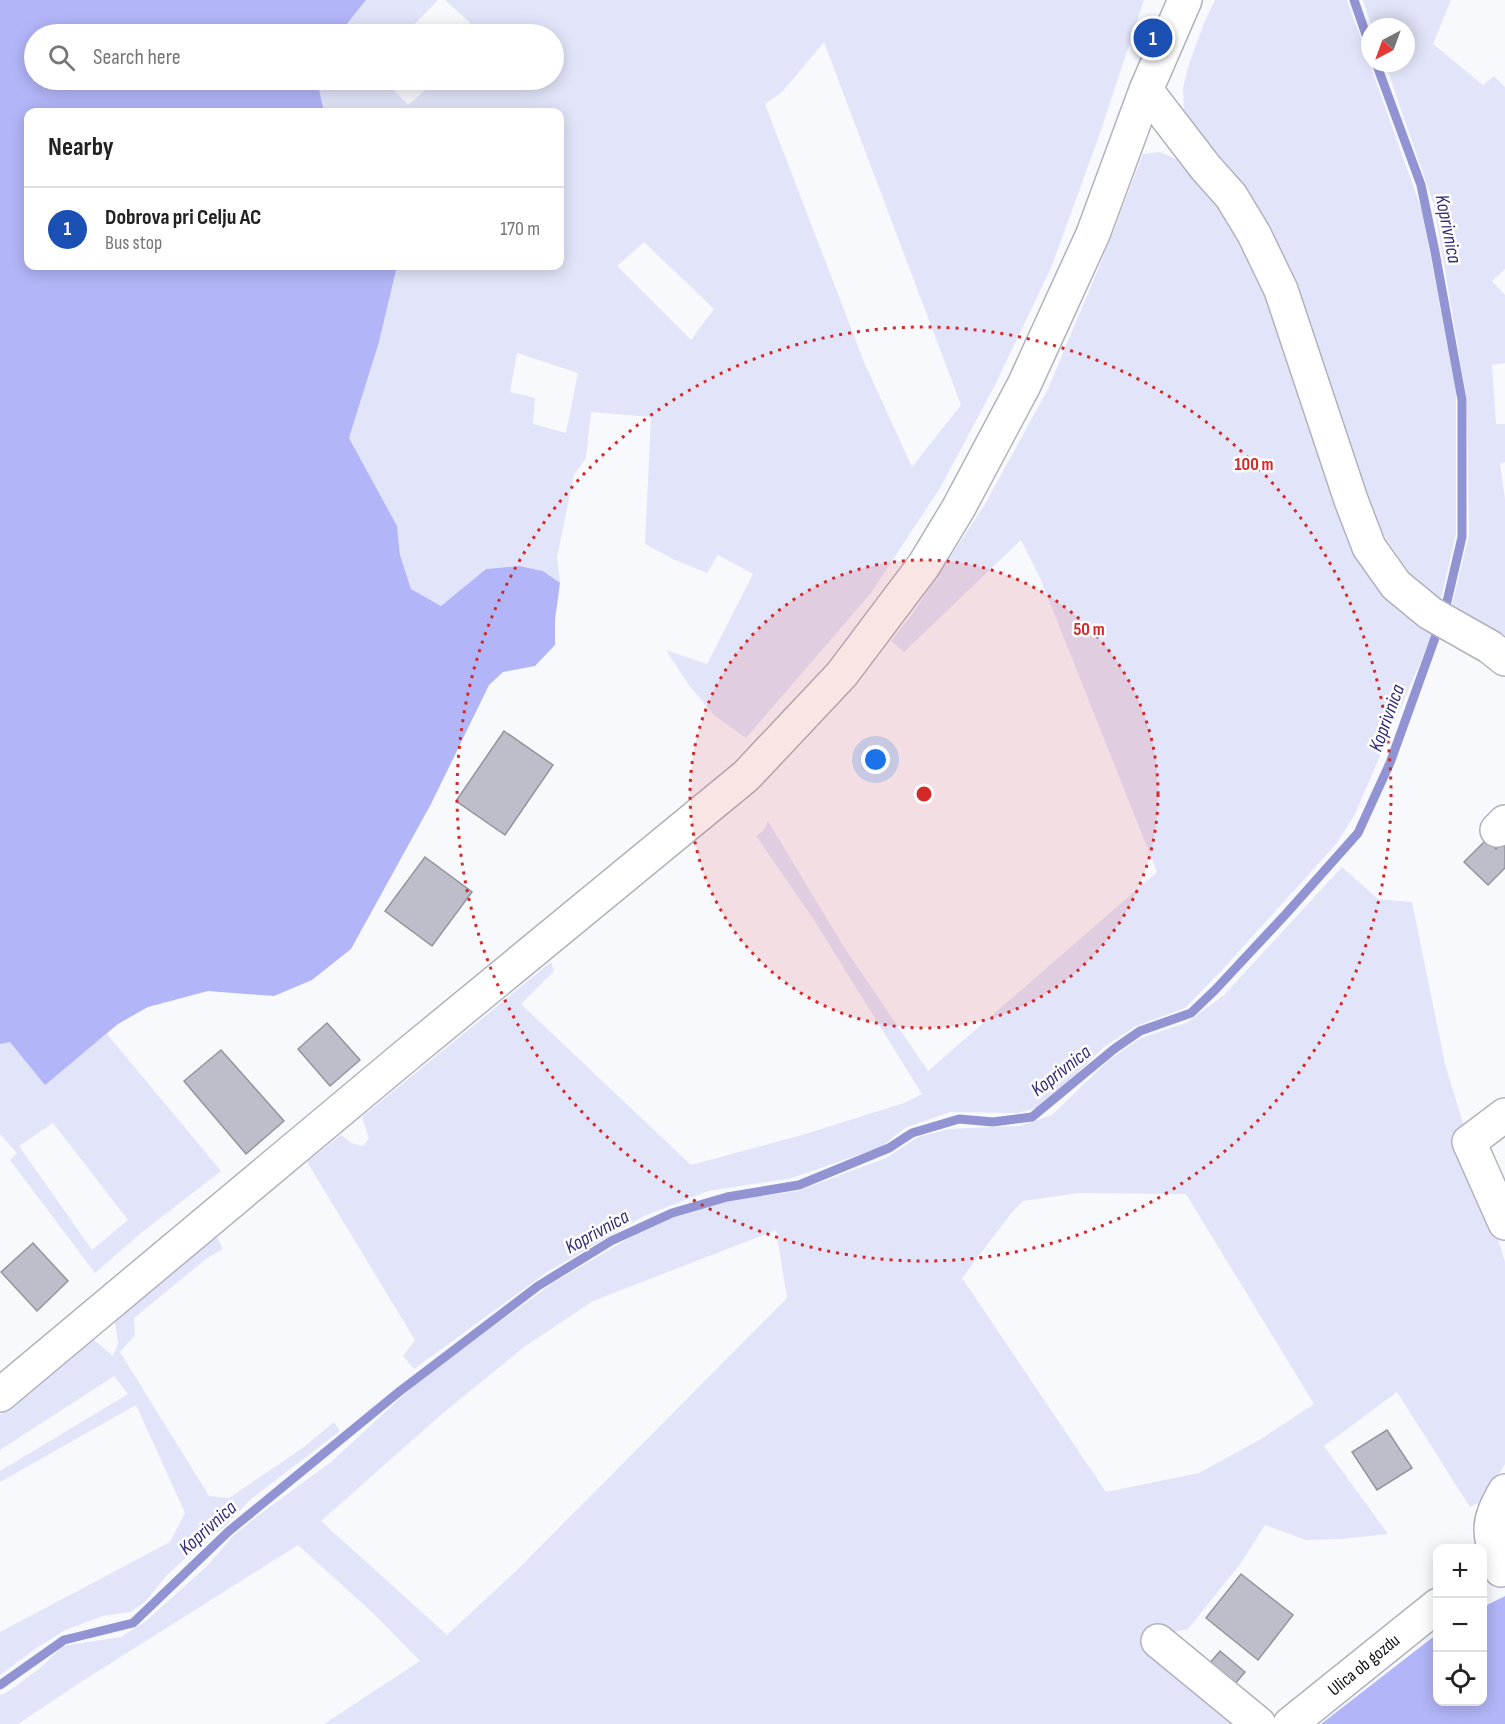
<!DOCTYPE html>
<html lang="en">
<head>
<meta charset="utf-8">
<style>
	:root { --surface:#fff; --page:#f6f6f6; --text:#222; --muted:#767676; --line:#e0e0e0; --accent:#4b6f28 }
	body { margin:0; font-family:"Sofia Sans Condensed",sans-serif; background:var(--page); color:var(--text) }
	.controls { position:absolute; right:18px; bottom:18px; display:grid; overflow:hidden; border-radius:12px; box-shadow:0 3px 15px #0003 }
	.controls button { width:54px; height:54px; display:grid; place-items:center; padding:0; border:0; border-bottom:2px solid var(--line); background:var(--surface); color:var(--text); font:30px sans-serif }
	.compass { position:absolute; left:1361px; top:18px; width:54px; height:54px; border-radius:50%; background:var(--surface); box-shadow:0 3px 15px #0003; rotate:221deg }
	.you { position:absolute; left:876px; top:760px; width:21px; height:21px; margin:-15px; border:4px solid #fff; border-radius:50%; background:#1a73e8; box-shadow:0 0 0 9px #1a73e833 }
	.badge { display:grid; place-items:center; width:39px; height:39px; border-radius:50%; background:var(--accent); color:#fff; font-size:20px; font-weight:700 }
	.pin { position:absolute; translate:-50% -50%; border:3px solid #fff; box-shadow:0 2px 6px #0006 }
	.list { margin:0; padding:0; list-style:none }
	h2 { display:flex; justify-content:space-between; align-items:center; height:78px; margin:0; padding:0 24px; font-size:26px }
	h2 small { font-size:20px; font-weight:400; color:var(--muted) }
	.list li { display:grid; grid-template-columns:39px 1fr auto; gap:18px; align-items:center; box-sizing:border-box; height:84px; padding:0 24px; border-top:2px solid var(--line) }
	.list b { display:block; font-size:22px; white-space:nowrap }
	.list p { margin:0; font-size:20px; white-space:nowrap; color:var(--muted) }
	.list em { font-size:20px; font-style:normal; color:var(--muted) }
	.icon { flex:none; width:33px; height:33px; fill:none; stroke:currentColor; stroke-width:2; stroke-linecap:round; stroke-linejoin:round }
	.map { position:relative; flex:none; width:1505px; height:1724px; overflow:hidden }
	.search { position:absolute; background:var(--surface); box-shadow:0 3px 15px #0003; left:24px; top:24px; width:540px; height:66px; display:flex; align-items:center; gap:15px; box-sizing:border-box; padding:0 21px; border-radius:33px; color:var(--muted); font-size:22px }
	.panel { position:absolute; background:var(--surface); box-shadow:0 3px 15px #0003; left:24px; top:108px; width:540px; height:162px; border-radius:12px }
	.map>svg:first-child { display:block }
	.green { fill:#e2e4f9; fill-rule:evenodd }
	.forest { fill:#b2b5f7 }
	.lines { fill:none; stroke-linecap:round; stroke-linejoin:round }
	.stream { stroke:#9193d3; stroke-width:9 }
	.building { fill:#bdbec9; stroke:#93949e; stroke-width:1.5 }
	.minor-casing { stroke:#b1b2bd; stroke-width:36 }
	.minor { stroke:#fff; stroke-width:33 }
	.ring { fill:none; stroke:#d62828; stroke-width:3; stroke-dasharray:3 6 }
	.labels { text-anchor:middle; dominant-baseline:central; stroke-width:5; stroke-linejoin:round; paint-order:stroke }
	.street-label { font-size:18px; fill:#101114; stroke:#fff }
	.water-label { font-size:20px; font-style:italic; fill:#342e79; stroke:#fff }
	.centre { fill:#d62828; stroke:#fff; stroke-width:3 }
	.ring-label { font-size:18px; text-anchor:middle; font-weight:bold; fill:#d62828; stroke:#fff; stroke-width:5; stroke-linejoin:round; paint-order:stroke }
</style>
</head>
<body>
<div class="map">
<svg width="1505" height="1724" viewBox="0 0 1505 1724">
	<rect width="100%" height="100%" fill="#f8f9fd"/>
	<path class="green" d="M366,0H438L405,34H339Z
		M445,0H1144L1099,136L1051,268L994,387L940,488L871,593L746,738L715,716L688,684L666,650L707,664L753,574L718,555L707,573L675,560L645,544L651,417L591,412L586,458L574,475L557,557L560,583L543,571L519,566L486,569L441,606L411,589L400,555L397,526L349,438L379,342L397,266H560V112H324L319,89L323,80H384L408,105L437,80H554V34H476L469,22ZM824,42L961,405L912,467L864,362L765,104L782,92ZM644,242L714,309L691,340L617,266ZM517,353L578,373L566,433L533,424L535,398L510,392Z
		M1215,0H1347L1422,211L1456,393V534L1439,607L1430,602L1383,534L1366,495L1298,294L1274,236L1227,165L1209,143L1197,134L1189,124L1184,111L1183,88L1188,67L1204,23Z
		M1363,0H1451L1433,44L1483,85L1494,76L1505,87V269L1492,281L1505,295V363L1492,365L1496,424H1505V462L1500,464L1505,499V635L1450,613L1469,535L1467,401L1434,205L1385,63H1406V27H1372Z
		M1160,152L1182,162L1205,187L1242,248L1266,299L1341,515L1435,628L1355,814L1337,843L1221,971L1185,1008L1136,1026L1104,1047L1043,1106L1018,1113L950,1112L905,1128L881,1147L792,1178L708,1191L644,1216L547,1272L414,1369L403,1356L415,1340L307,1162L341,1135L351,1143L363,1146L369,1138L362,1117L551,962L554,971L521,1004L691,1165L802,1135L904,1103L922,1094L814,920L756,836L764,830L768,821L844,947L928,1071L1157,872L1040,578L1021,540L904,652L891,641L912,614L984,506L1048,389L1109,243L1143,154Z
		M1342,867L1378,899L1412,902L1445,1064L1505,1262V1464L1481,1502L1470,1507L1397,1392L1324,1446L1388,1534L1342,1539L1306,1540L1265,1525L1241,1563L1188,1629L1162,1635L1243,1724H324L420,1661L375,1615L298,1545L84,1680L18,1724H0V1695L6,1693L39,1669L63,1646L121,1637L146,1621L207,1566L233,1536L260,1514L331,1462L420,1380L553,1283L648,1227L709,1203L798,1191L886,1158L918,1137L949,1129L1020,1126L1052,1115L1109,1060L1141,1038L1188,1022L1224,995ZM1079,1193L1186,1194L1314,1404L1261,1439L1199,1473L1106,1492L962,1278L1012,1212L1023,1201ZM776,1230L787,1298L517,1570L447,1635L321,1521L443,1413L524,1347L593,1301Z
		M107,1034L221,1171L141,1233L95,1273L10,1160L17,1153L0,1134V1044L10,1041L74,1060ZM53,1123L128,1220L92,1250L19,1146Z
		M216,1235L223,1249L206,1259L134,1318L135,1335L120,1352L209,1496L229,1498L304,1447L334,1422L340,1431L251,1499L225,1526L194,1550L167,1575L145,1602L130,1612L103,1616L65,1630L35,1649L0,1675V1632L170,1542L185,1513L136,1405L0,1482V1471L128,1394L114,1376L0,1450V1415L92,1338L113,1356L118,1343L115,1320Z"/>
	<path class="forest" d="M0,0H366L339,34H34V80H323L319,89L324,112H28V266H397L379,342L349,438L397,526L400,555L411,589L441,606L486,569L519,566L543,571L560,583L555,620V645L535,666L503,672L489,685L431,804L351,949L312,980L274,996L208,991L148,1007L118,1024L45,1085L10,1042L0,1044Z
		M1505,1596V1724H1321L1437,1634L1438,1702H1482L1483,1607Z"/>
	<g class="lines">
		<path class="stream" d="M1354,0L1370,46
			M0,1685L64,1640L133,1623L229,1531L400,1391L538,1286L611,1241L672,1213L727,1197L799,1185L889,1148L912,1133L959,1119L993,1122L1032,1117L1114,1049L1140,1031L1191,1013L1215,990L1285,915L1358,833L1390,763L1445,610L1462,537V400L1435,252L1421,185L1376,63"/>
	</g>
	<path class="building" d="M504,731L553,765L505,835L456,801Z
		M1486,840L1496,849L1502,844L1505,847V868L1488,885L1464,862Z
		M425,857L472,892L432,946L385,911Z
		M327,1023L360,1060L330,1086L298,1049Z
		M221,1050L284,1121L246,1154L184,1081Z
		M33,1243L68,1281L37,1311L1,1272Z
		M1387,1430L1412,1468L1377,1490L1352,1452Z
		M1241,1574L1293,1615L1258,1660L1206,1618Z
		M1220,1651L1245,1672L1228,1692L1203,1671Z"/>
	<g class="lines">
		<defs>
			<path id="minor" d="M1146,90L1206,168L1231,196L1254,234L1281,290L1351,500L1369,547L1396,585L1430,613L1490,647L1505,659
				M1497,830L1505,822
				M1505,1115L1469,1142L1505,1223
				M0,1395L403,1058L746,776L842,674L924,565L958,509L1024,385L1093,234L1146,90L1185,0
				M1501,1570C1489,1533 1485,1526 1505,1491
				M1158,1641L1259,1724
				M1290,1724L1438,1605"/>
		</defs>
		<use href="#minor" class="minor-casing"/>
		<use href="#minor" class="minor"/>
	</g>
	<circle cx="924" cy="794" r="234" fill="#d62828" fill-opacity=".12"/>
	<g class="ring">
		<circle cx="924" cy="794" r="234"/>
		<circle cx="924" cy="794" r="467"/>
	</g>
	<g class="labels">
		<g class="street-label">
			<text transform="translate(1364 1665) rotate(-39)">Ulica ob gozdu</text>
		</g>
		<g class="water-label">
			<text transform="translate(1448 229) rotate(79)">Koprivnica</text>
			<text transform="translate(1387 718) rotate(-70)">Koprivnica</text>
			<text transform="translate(1061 1071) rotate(-38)">Koprivnica</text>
			<text transform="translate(597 1232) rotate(-29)">Koprivnica</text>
			<text transform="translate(208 1528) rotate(-42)">Koprivnica</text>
		</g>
	</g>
	<circle cx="924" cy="794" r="9" class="centre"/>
	<g class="ring-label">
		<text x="1254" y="470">100 m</text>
		<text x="1089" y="635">50 m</text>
	</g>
</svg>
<div class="controls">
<button>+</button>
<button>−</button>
<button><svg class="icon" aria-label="locate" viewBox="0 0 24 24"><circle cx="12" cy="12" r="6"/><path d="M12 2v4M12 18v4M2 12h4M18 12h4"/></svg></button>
</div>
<svg class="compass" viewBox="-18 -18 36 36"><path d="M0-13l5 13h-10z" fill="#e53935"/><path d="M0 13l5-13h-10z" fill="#767676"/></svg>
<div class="you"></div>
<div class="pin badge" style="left:1153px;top:38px;background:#1a4fb4">1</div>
<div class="search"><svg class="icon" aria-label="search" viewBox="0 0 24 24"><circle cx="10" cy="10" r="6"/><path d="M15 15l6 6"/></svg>Search here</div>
<section class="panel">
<h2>Nearby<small></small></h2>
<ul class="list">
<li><span class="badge" style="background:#1a4fb4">1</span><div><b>Dobrova pri Celju AC</b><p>Bus stop</p></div><em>170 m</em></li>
</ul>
</section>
</div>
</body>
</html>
